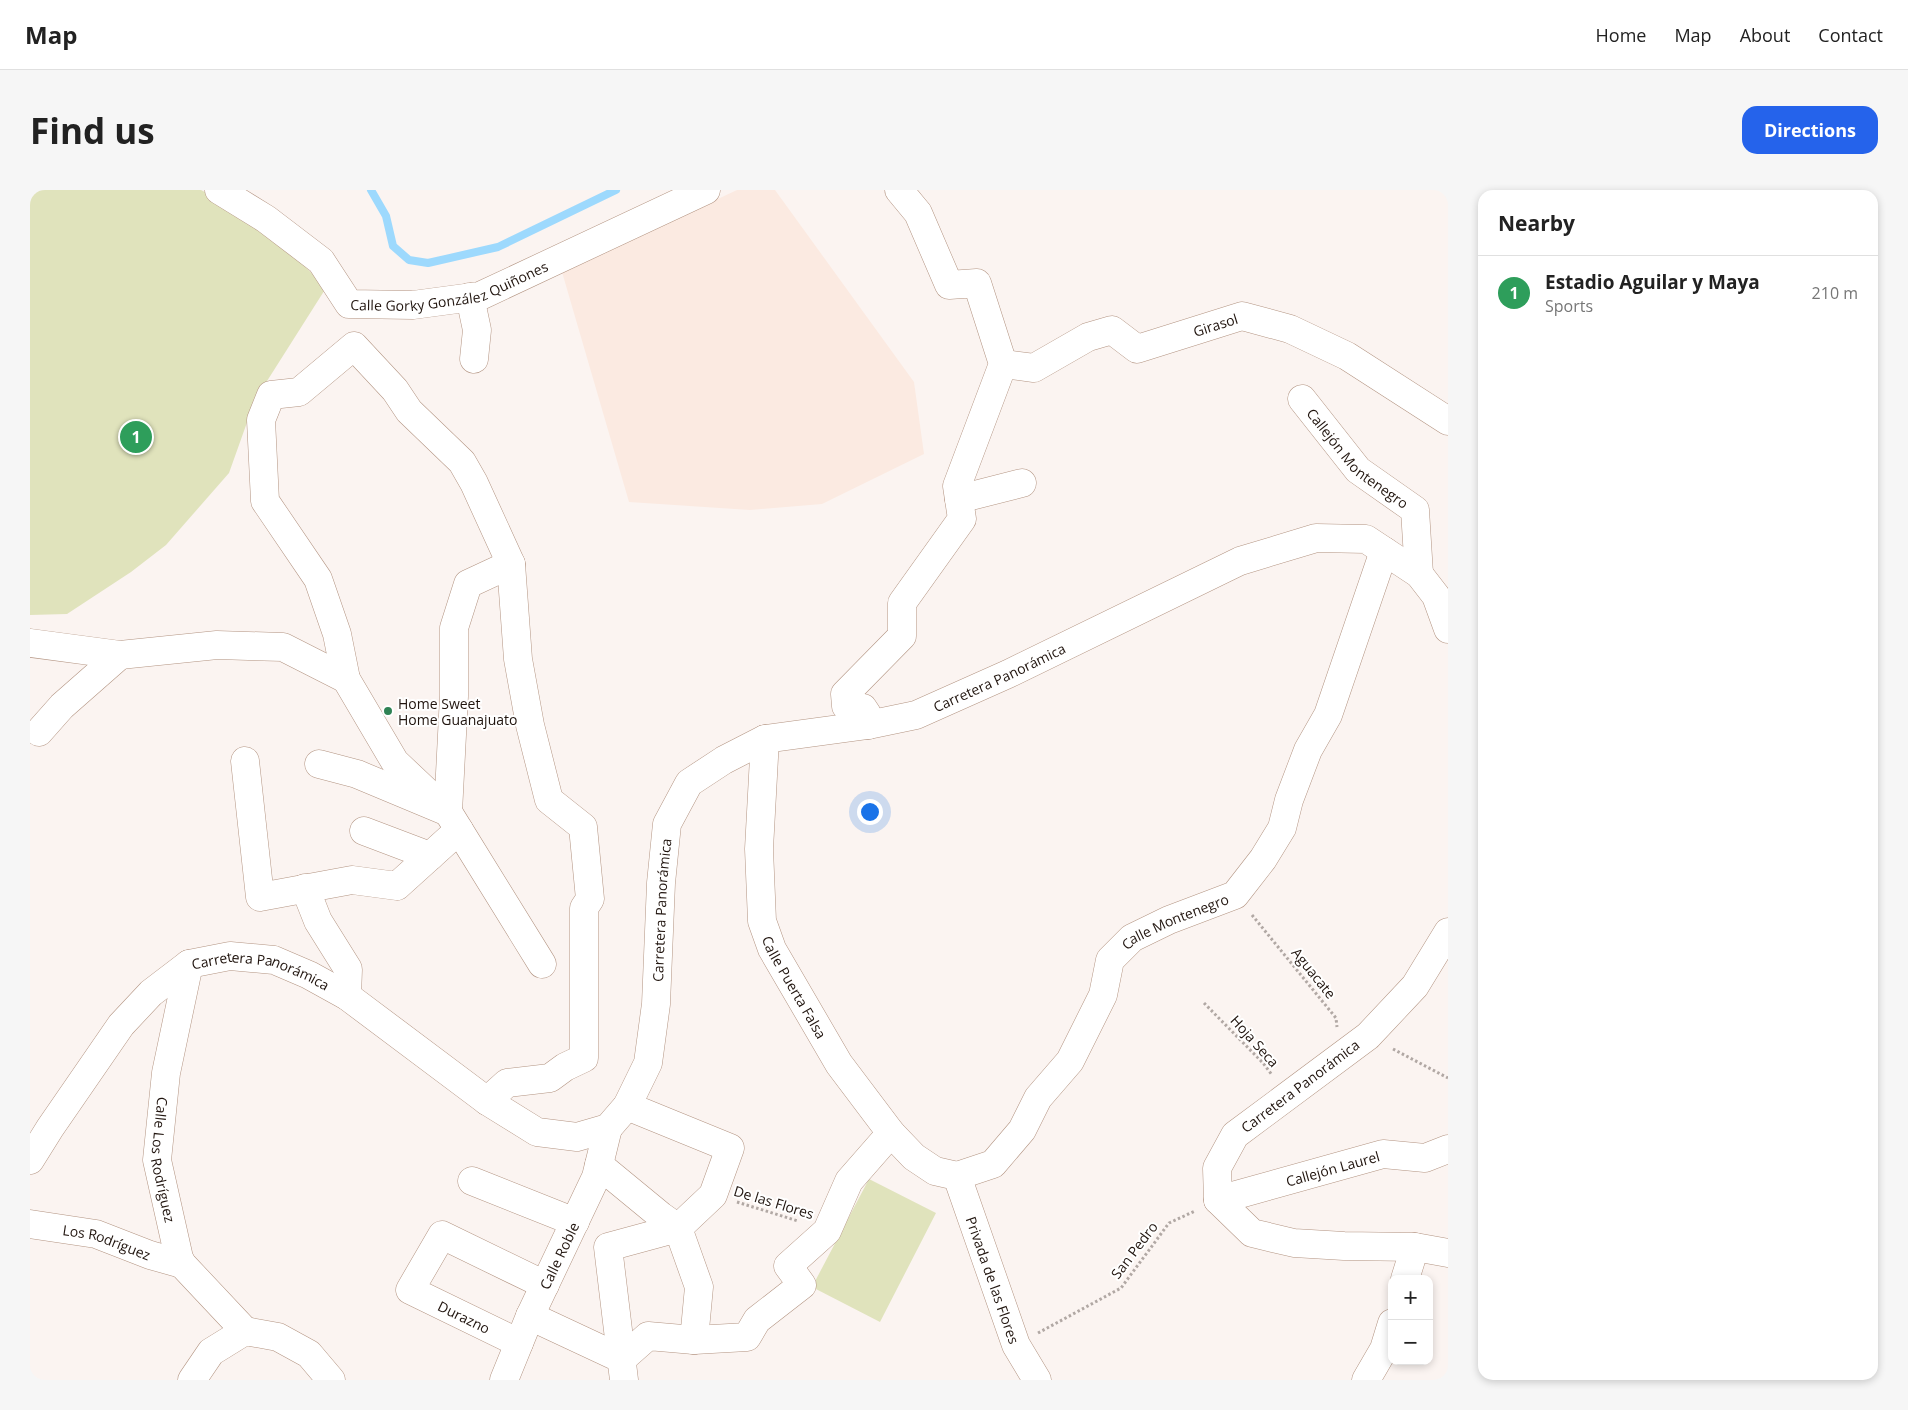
<!DOCTYPE html>
<html lang="en">
<head>
<meta charset="utf-8">
<style>
	:root { --surface:#fff; --page:#f6f6f6; --text:#222; --muted:#767676; --line:#e0e0e0; --accent:#2563eb }
	body { margin:0; font-family:"Open Sans",sans-serif; background:var(--page); color:var(--text) }
	.controls { position:absolute; right:15px; bottom:15px; display:grid; overflow:hidden; border-radius:10px; box-shadow:0 2px 8px #0003 }
	.controls button { width:45px; height:45px; display:grid; place-items:center; padding:0; border:0; border-bottom:1px solid var(--line); background:var(--surface); color:var(--text); font:25px sans-serif }
	.you { position:absolute; left:839px; top:621px; width:18px; height:18px; margin:-12px; border:4px solid #fff; border-radius:50%; background:#1a73e8; box-shadow:0 0 0 8px #1a73e833 }
	.badge { display:grid; place-items:center; width:32px; height:32px; border-radius:50%; background:var(--accent); color:#fff; font-size:16px; font-weight:700 }
	.pin { position:absolute; translate:-50% -50%; border:2px solid #fff; box-shadow:0 1px 5px #0006 }
	.list { margin:0; padding:0; list-style:none }
	h2 { display:flex; justify-content:space-between; align-items:center; height:65px; margin:0; padding:0 20px; font-size:21px }
	h2 small { font-size:16px; font-weight:400; color:var(--muted) }
	.list li { display:grid; grid-template-columns:32px 1fr auto; gap:15px; align-items:center; box-sizing:border-box; height:75px; padding:0 20px; border-top:1px solid var(--line) }
	.list b { display:block; font-size:19px; white-space:nowrap }
	.list p { margin:0; font-size:16px; white-space:nowrap; color:var(--muted) }
	.list em { font-size:16px; font-style:normal; color:var(--muted) }
	.map { position:relative; flex:none; width:1418px; height:1190px; overflow:hidden; border-radius:15px }
	header { display:flex; align-items:center; gap:30px; box-sizing:border-box; height:70px; padding:0 25px; background:var(--surface); border-bottom:1px solid var(--line) }
	header strong { font-size:24px }
	nav { display:flex; gap:28px; margin-inline-start:auto; font-size:18px }
	.intro { display:flex; align-items:center; justify-content:space-between; box-sizing:border-box; height:120px; padding:0 30px }
	h1 { margin:0; font-size:35px }
	.button { padding:12px 22px; border-radius:15px; background:var(--accent); color:#fff; font-size:18px; font-weight:700 }
	main { display:flex; gap:30px; padding:0 30px }
	aside { flex:1; background:var(--surface); border-radius:15px; box-shadow:0 2px 8px #0003 }
	.map>svg:first-child { display:block }
	.built { fill:#fbeae1 }
	.green { fill:#e0e3bc }
	.lines { fill:none; stroke-linecap:round; stroke-linejoin:round }
	.stream { stroke:#9dd9fd; stroke-width:8 }
	.minor-casing { stroke:#b39482; stroke-width:29 }
	.path { stroke:#b1a8a4; stroke-width:3; stroke-dasharray:2.5 2.5; stroke-linecap:butt }
	.minor { stroke:#fff; stroke-width:28 }
	.poi-dot { fill:#2f8254; stroke:#fff; stroke-width:2 }
	.labels { text-anchor:middle; dominant-baseline:central; stroke-width:4; stroke-linejoin:round; paint-order:stroke }
	.street-label { font-size:14px; fill:#20140e; stroke:#fff }
	.poi-label { font-size:14px; fill:#20140e; stroke:#fff; text-anchor:start }
</style>
</head>
<body>
<header>
<strong>Map</strong>
<nav><a>Home</a><a>Map</a><a>About</a><a>Contact</a></nav>
</header>
<div class="intro"><h1>Find us</h1><a class="button">Directions</a></div>
<main>
<div class="map">
<svg width="1418" height="1190" viewBox="0 0 1418 1190">
	<rect width="100%" height="100%" fill="#fbf4f1"/>
	<path class="built" d="M707,0H745L884,192L894,264L792,314L720,320L599,312L532,82Z"/>
	<path class="green" d="M0,0H171L233,33L296,98L225,210L199,283L136,355L101,382L37,424L0,425Z
		M839,989L906,1023L850,1132L782,1097Z"/>
	<g class="lines">
		<path class="stream" d="M341,0L356,26L363,56L379,70L398,73L468,57L586,0"/>
		<defs>
			<g id="minor">
				<path id="s1" d="M189,0L236,29L291,71L319,114L383,115L450,106L676,0"/>
				<path d="M440,107L447,140L444,169"/>
				<path id="s2" d="M973,174L1004,178L1058,147L1082,140L1107,159L1212,126L1260,139L1317,166L1418,231"/>
				<path id="s3" d="M1272,209L1328,280L1385,320L1389,384"/>
				<path d="M929,309L992,293"/>
				<path d="M0,453L90,465L187,455L253,457L316,489"/>
				<path d="M838,535L837,524L833,518L816,516L815,504L872,446V413L932,329L927,296L973,174L947,93L919,95L888,23L869,0"/>
				<path d="M9,542L32,516L90,465"/>
				<path id="s4" d="M735,549L729,659L732,731L742,759L809,874L861,943L884,967L905,981L927,986"/>
				<path d="M215,571L230,707L322,690L367,696L429,640"/>
				<path d="M289,574L327,584L418,622L424,506V438L438,394L481,374"/>
				<path d="M334,641L400,666"/>
				<path d="M275,698L288,731L318,779L317,806"/>
				<path d="M1418,742L1385,796L1338,846L1205,945L1187,978L1188,1010L1222,1043L1264,1053L1314,1056L1385,1057L1418,1063"/>
				<path id="s5" d="M159,774L136,883L127,970L149,1068L152,1074L215,1141"/>
				<path d="M457,911L477,893L520,888L535,877L554,868V718L560,709L553,637L519,610L500,535L488,469L481,374L444,293L432,272L379,221L365,200L324,156L269,202L241,205L231,230L235,311L288,389L307,444L316,489L365,572L418,622L512,774"/>
				<path id="s6" d="M0,970L20,938L91,835L121,803L159,774L200,766L244,770L279,785L317,806L457,911L507,942L547,947L578,938L597,916L618,873L626,814L631,693L637,634L659,593L694,570L735,549L838,535L886,525L978,484L1210,371L1286,348L1336,349L1389,384L1406,406L1418,439"/>
				<path d="M569,975L631,1026L648,1038L669,1097L664,1150"/>
				<path id="s7" d="M927,986L963,974L992,940L1008,908L1040,871L1073,805L1080,770L1102,748L1139,730L1205,705L1233,669L1252,638L1259,610L1278,560L1298,525L1354,361"/>
				<path id="s8" d="M927,986L986,1155L1007,1190"/>
				<path d="M442,991L545,1032"/>
				<path id="s9" d="M1188,1010L1353,964L1395,968L1418,959"/>
				<path id="s10" d="M0,1034L66,1044L120,1065L152,1074"/>
				<path d="M1375,1089L1385,1057"/>
				<path d="M500,1126L592,1169"/>
				<path d="M489,1153L380,1100L412,1045L515,1095"/>
				<path d="M592,1169L618,1146L664,1150L717,1147L727,1130L772,1095L758,1076L797,1041L819,991L861,943"/>
				<path d="M162,1190L181,1162L215,1141L248,1147L279,1164L301,1190"/>
				<path id="s11" d="M474,1190L500,1126L566,987L578,938"/>
				<path d="M594,1190L578,1057L648,1038L683,1005L700,958L597,916"/>
				<path d="M1336,1190L1354,1159L1362,1133"/>
			</g>
		</defs>
		<use href="#minor" class="minor-casing"/>
		<path class="path" d="M1222,725L1306,828L1307,837
			M1174,813L1233,873L1242,885
			M1363,859L1418,888
			M707,1012L768,1031
			M1008,1143L1091,1098L1139,1033L1165,1021"/>
		<use href="#minor" class="minor"/>
	</g>
	<circle class="poi-dot" cx="358" cy="521" r="5"/>
	<g class="labels">
		<g class="street-label">
			<text stroke="none"><textPath href="#s1" startOffset="279">Calle Gorky González Quiñones</textPath></text>
			<text stroke="none"><textPath href="#s2" startOffset="232">Girasol</textPath></text>
			<text stroke="none"><textPath href="#s3" startOffset="82">Callejón Montenegro</textPath></text>
			<text stroke="none"><textPath href="#s6" startOffset="1424">Carretera Panorámica</textPath></text>
			<text stroke="none"><textPath href="#s6" startOffset="959">Carretera Panorámica</textPath></text>
			<text stroke="none"><textPath href="#s7" startOffset="354">Calle Montenegro</textPath></text>
			<text transform="translate(1284 783) rotate(51)">Aguacate</text>
			<text stroke="none"><textPath href="#s6" startOffset="329">Carretera Panorámica</textPath></text>
			<text stroke="none"><textPath href="#s4" startOffset="256">Calle Puerta Falsa</textPath></text>
			<text transform="translate(1225 851) rotate(48)">Hoja Seca</text>
			<text transform="translate(1270 896) rotate(-37)">Carretera Panorámica</text>
			<text stroke="none"><textPath href="#s5" startOffset="199">Calle Los Rodríguez</textPath></text>
			<text stroke="none"><textPath href="#s9" startOffset="119">Callejón Laurel</textPath></text>
			<text transform="translate(744 1012) rotate(17)">De las Flores</text>
			<text stroke="none"><textPath href="#s10" startOffset="79">Los Rodríguez</textPath></text>
			<text transform="translate(1104 1060) rotate(-53)">San Pedro</text>
			<text stroke="none"><textPath href="#s11" startOffset="136">Calle Roble</textPath></text>
			<text stroke="none"><textPath href="#s8" startOffset="110">Privada de las Flores</textPath></text>
			<text transform="translate(434 1127) rotate(26)">Durazno</text>
		</g>
		<g class="poi-label">
			<text x="368" y="513">Home Sweet<tspan x="368" dy="16">Home Guanajuato</tspan></text>
		</g>
	</g>
</svg>
<div class="controls">
<button>+</button>
<button>−</button>
</div>
<div class="you"></div>
<div class="pin badge" style="left:106px;top:247px;background:#2e9e5b">1</div>
</div>
<aside>
<h2>Nearby<small></small></h2>
<ul class="list">
<li><span class="badge" style="background:#2e9e5b">1</span><div><b>Estadio Aguilar y Maya</b><p>Sports</p></div><em>210 m</em></li>
</ul>
</aside>
</main>
</body>
</html>
